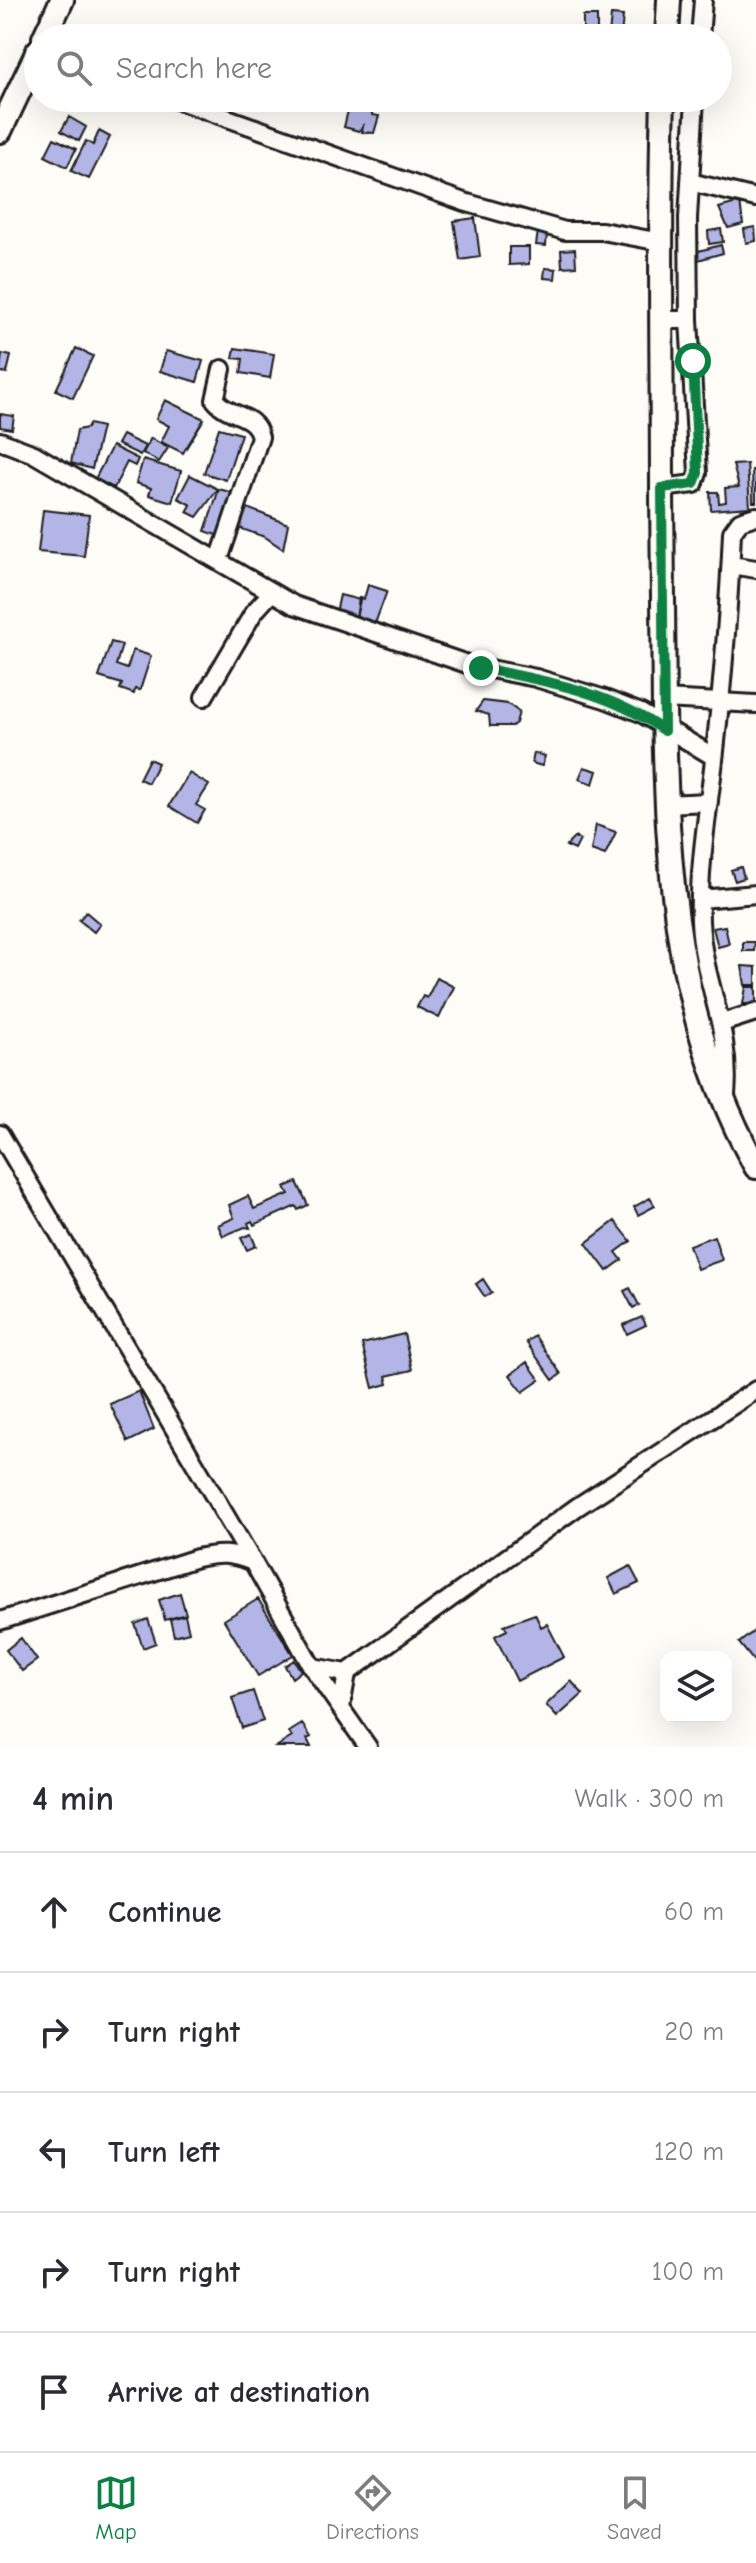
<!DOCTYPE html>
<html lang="en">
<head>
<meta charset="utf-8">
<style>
	:root { --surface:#fff; --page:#f7f7f7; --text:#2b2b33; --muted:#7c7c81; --line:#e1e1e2; --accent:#0b8043 }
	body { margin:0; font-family:"Comic Neue",sans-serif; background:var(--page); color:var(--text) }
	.controls { position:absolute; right:24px; bottom:24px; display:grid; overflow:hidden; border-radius:16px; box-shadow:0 8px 32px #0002 }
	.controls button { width:72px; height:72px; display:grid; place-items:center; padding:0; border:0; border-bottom:2px solid var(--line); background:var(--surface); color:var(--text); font:40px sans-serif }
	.stop { position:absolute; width:24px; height:24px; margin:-18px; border:6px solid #0b8043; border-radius:50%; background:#fff }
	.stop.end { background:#0b8043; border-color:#fff; box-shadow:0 2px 8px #0008 }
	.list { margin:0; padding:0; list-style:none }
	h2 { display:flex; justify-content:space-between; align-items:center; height:104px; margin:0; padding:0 32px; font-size:34px }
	h2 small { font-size:26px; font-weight:400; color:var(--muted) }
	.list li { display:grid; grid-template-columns:52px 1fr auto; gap:24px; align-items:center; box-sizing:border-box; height:120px; padding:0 32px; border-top:2px solid var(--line) }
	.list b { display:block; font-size:30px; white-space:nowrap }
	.list em { font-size:26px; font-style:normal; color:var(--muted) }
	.icon { flex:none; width:44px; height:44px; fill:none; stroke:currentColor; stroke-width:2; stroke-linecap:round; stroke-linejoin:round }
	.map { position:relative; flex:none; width:756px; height:1747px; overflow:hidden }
	.search { position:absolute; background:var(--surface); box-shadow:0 8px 32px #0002; left:24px; right:24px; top:24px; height:88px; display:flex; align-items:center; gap:20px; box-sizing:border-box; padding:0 28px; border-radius:44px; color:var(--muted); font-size:30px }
	.sheet { height:704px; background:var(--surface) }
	nav { display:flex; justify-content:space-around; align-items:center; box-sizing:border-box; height:112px; border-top:2px solid var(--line); background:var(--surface); font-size:22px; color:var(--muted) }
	nav a { display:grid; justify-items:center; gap:4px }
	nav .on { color:var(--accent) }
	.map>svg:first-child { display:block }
	.building { fill:#b2b5e6; stroke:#1c1c1c; stroke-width:2 }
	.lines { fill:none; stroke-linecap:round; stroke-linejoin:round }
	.street-casing { stroke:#1c1c1c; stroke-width:22 }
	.secondary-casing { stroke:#1c1c1c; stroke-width:28 }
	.street { stroke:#fdfcf7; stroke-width:16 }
	.secondary { stroke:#fdfcf7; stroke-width:22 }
	.route { stroke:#0b8043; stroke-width:10 }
</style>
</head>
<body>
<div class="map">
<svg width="756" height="1747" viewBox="0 0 756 1747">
	<rect width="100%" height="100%" fill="#fdfcf7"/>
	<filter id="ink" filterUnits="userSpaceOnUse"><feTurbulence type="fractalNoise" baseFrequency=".0125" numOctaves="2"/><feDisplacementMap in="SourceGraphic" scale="16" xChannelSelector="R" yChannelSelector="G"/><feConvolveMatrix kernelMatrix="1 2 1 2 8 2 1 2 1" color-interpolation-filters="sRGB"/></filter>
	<g filter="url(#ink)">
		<path class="building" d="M611,15L623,16L621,36L609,35Z
			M583,16H597V38H583Z
			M351,98H384L382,111L372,110V115L379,116L374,133L362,132L363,126L359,131L344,127Z
			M69,117L86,127L79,141L61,131Z
			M99,131L110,137L89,179L71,171L86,141L93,145Z
			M54,138L76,149L67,167L45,156Z
			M740,202L743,224L728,228L719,208Z
			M475,218L480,257L460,260L454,221Z
			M755,227L756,241L746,243L744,229Z
			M721,229L723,242L709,244L708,231Z
			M538,231L547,232L546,246L536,245Z
			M721,245L723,253L698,260L695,252Z
			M509,247H529V264L509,265Z
			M575,249L576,266L562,267L561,250Z
			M545,268L556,269L555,279L544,278Z
			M76,348L93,356L73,398L56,390Z
			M235,348L274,354L270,378L241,373L243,359L233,358Z
			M166,351L203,361L197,382L160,371Z
			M2,354L11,356L7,373L0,372Z
			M165,400L204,419L183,453L161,442L169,426L156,419Z
			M0,414L14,416L12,429L0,427Z
			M89,424L102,427L92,469L71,463L77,430L87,428Z
			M219,428L241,434L226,480L204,473Z
			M122,435L145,446L140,455L117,444Z
			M151,438L168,448L159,462L143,453Z
			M112,446L138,459L135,466L127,462L114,488L95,479Z
			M143,460L181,471L172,502L149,495L151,488L136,483Z
			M747,464L750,507L711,510L710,492H718L719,503L726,502L725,488L739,487L733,465Z
			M752,470H756V502H753Z
			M190,475L218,489L197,517L187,512L191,505L178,498Z
			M219,489L233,493L219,536L205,531Z
			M247,508L288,524L283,549L265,537L239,528Z
			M43,510L89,515L84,556L38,552Z
			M368,585L387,591L373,629L355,625L359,598L364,599Z
			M340,595L360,600L355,622L335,617Z
			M111,642L122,645L116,665L127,669L133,650L151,656L140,690L135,689L134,694L120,689L122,684L99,677Z
			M483,701L508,704L519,712L516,723L512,726H490L489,715L476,711Z
			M534,753L545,756L542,766L532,763Z
			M149,759L158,763L148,783L139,779Z
			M584,767L597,771L593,784L579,779Z
			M189,773L209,785L196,805L205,810L197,823L169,806Z
			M596,825L616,832L605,855L591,850Z
			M575,837L580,840L575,850L566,846Z
			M741,867L744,878L735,881L731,870Z
			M741,867L744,878L735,881L731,870Z
			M86,912L100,924L94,932L79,920Z
			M725,926L729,944L718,947L713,928Z
			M743,942H755L754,951H743Z
			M742,966L756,967V985H745Z
			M437,978L454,987L439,1018L417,1007L423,996L427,998Z
			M746,987H756V1004H743Z
			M297,1182L308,1205L298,1210L296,1206L254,1225L252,1221L248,1223L250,1228L245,1227L223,1236L218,1225L234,1218L229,1205L248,1196L254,1209L289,1194L285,1187Z
			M650,1198L655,1206L638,1215L634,1207Z
			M615,1221L631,1241L616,1252L622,1260L607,1271L586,1243Z
			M251,1234L256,1246L247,1250L241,1238Z
			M714,1236L722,1260L697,1269L689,1245Z
			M483,1279L492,1293L485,1297L476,1284Z
			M630,1288L639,1305L633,1308L624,1291Z
			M642,1317L646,1325L627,1334L623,1325Z
			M404,1334L412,1370L386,1376L388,1384L373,1388L362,1344Z
			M535,1336L561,1374L553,1380L526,1342Z
			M527,1362L540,1380L523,1392L510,1375Z
			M139,1391L154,1429L128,1442L110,1404Z
			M630,1566L639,1583L616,1594L608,1578Z
			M180,1593L186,1614L165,1620L159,1600Z
			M258,1599L293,1655L258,1676L224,1620Z
			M535,1614L541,1627L547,1624L564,1657L517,1681L495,1636L507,1630L504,1625Z
			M185,1615L189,1632L174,1636L170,1619Z
			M148,1619L156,1643L143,1648L135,1624Z
			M754,1631L756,1633V1664L739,1643Z
			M21,1638L37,1660L22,1671L6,1650Z
			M294,1660L301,1671L292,1678L285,1666Z
			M571,1681L583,1694L557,1717L546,1705Z
			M253,1691L263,1721L242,1728L232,1698Z
			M302,1724L311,1737L307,1739L311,1747H276L292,1737L289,1732Z"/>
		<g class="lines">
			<defs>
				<path id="street" d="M700,38L703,0
					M171,98L464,202L565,231H602L661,242
					M690,182L756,198
					M661,320H689L698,473L694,484L662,488
					M689,320L688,218L695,98
					M0,441L34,454L294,605L470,665L536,678L605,699L641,713L714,757
					M219,560L260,437C255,412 229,418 215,400L222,369
					M731,565L756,569
					M204,697L254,612L272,592
					M664,699L756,704
					M665,804L709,802
					M701,899L756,894
					M722,1023L756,1012
					M726,1095C732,1027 703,985 700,921C698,865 709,807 715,751C723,678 729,605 732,532L740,521L756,516
					M0,1134L253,1562
					M0,1621L197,1558C219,1553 232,1553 253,1562L312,1667L368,1747
					M312,1667L347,1673
					M341,1708L347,1673L577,1507L756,1390"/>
				<path id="secondary" d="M44,38L62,0
					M667,38L669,0
					M663,98C659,229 662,360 662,491C662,564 663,637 664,709C667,872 675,1021 756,1167
					M0,131L38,51"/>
			</defs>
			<use href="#street" class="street-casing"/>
			<use href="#secondary" class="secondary-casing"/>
			<use href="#street" class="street"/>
			<use href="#secondary" class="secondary"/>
		</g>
	</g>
	<g class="lines" filter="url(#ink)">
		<path class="route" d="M481,668C545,681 610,691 664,731L662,488L694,484L698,473L693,361"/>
	</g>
</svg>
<div class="controls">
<button><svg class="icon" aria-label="layers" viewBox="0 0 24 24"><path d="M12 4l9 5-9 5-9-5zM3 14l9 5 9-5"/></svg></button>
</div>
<div class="stop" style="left:693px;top:361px"></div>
<div class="stop end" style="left:481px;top:668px"></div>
<div class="search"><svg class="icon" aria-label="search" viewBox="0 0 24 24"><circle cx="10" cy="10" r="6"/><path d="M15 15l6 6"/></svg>Search here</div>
</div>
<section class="sheet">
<h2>4 min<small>Walk · 300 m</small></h2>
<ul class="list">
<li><svg class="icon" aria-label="ahead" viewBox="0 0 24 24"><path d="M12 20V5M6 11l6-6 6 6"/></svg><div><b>Continue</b></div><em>60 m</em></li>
<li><svg class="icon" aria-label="right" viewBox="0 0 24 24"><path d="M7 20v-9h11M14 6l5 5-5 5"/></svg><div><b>Turn right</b></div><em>20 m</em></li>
<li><svg class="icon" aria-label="left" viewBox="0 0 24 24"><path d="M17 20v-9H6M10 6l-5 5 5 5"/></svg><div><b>Turn left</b></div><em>120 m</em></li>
<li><svg class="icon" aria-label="right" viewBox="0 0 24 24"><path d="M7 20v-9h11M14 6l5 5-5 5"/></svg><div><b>Turn right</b></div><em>100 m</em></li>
<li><svg class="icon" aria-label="arrive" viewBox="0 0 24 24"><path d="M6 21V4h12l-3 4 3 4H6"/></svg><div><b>Arrive at destination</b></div></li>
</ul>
</section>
<nav>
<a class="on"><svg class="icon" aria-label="map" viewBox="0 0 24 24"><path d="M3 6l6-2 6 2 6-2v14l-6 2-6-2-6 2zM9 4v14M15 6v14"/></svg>Map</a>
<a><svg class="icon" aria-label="directions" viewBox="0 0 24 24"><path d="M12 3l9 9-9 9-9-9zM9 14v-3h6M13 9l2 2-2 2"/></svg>Directions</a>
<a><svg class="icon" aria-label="saved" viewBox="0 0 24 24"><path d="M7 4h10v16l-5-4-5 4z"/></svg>Saved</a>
</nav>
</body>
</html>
